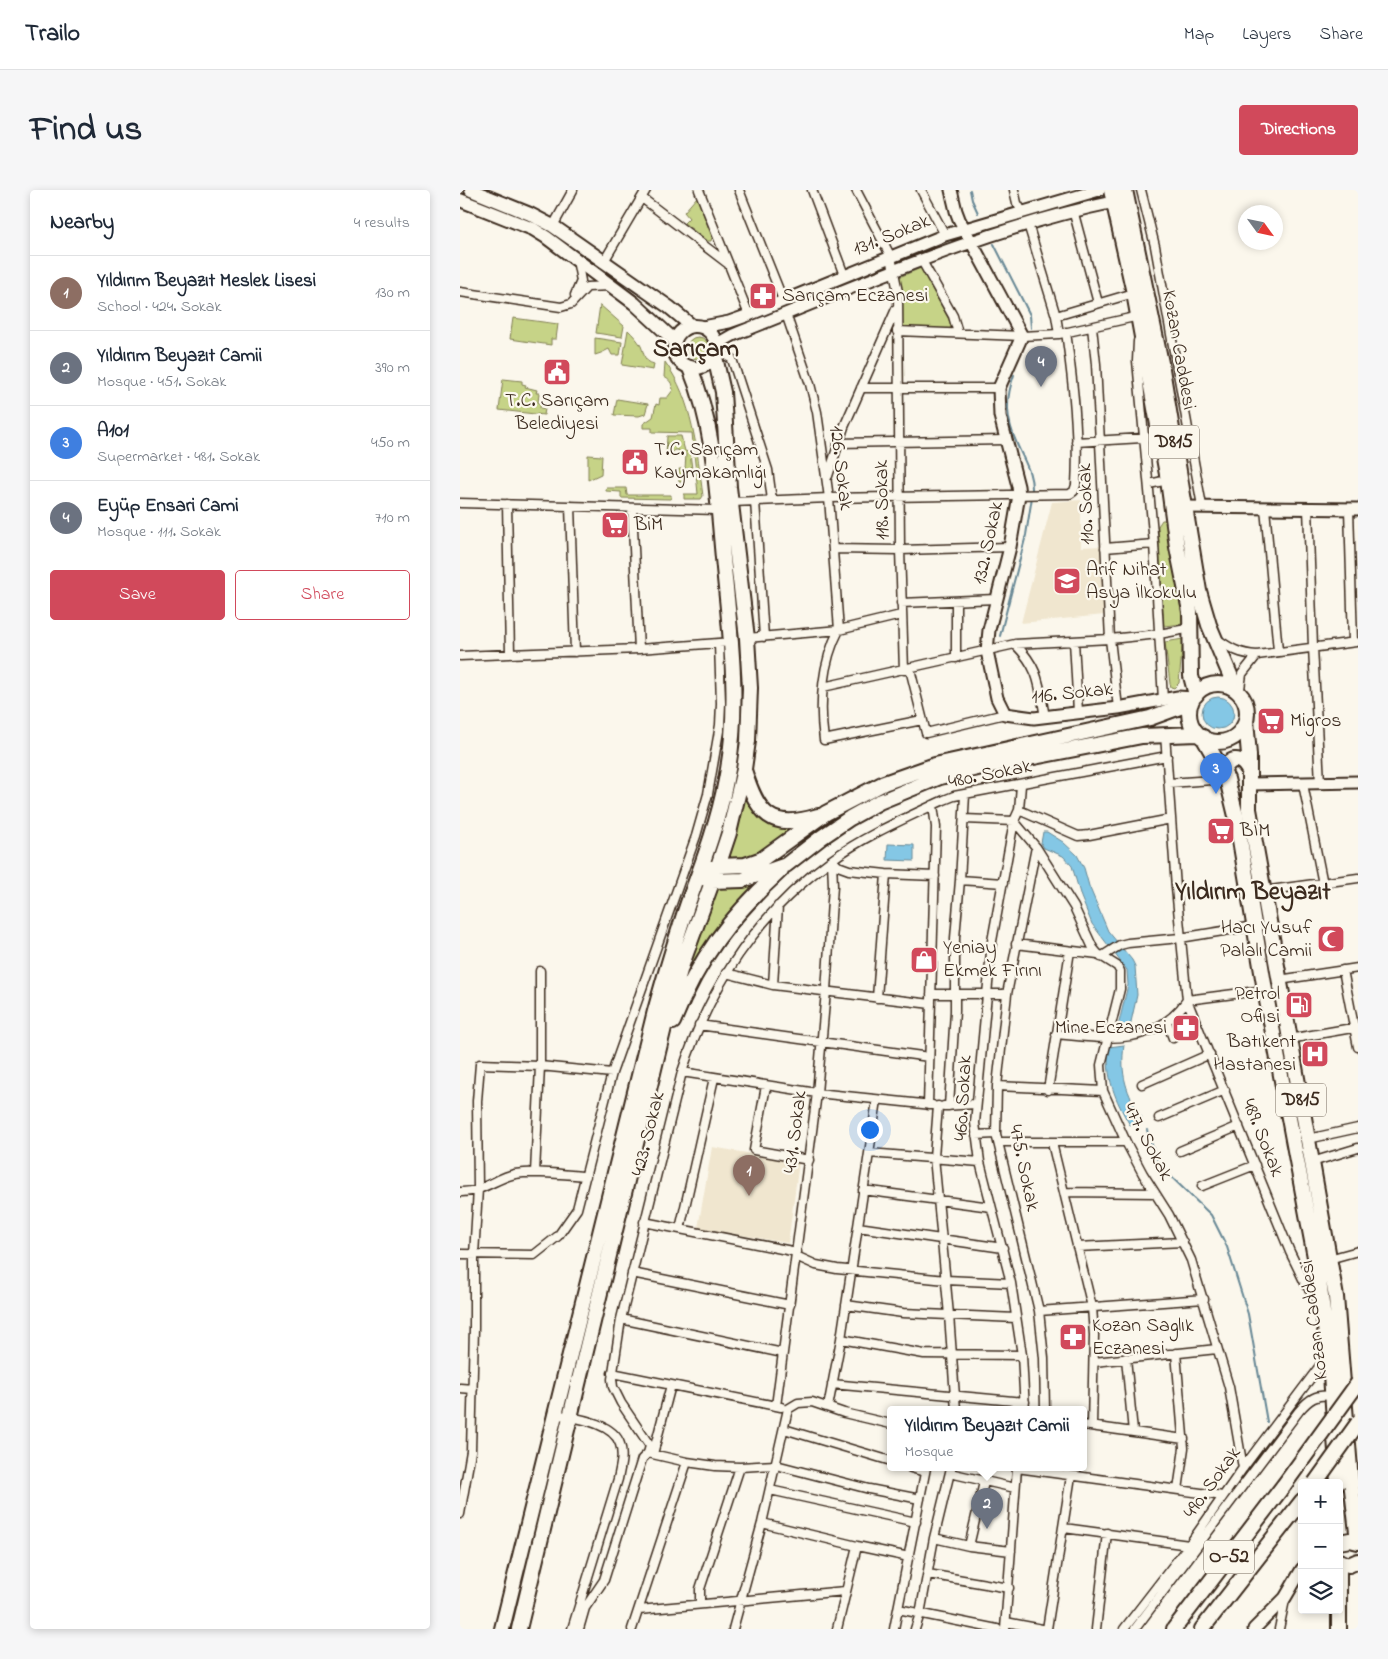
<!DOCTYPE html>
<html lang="en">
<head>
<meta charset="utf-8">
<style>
	:root { --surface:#fff; --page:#f6f6f7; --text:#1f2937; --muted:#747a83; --line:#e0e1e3; --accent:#d1495b }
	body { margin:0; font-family:"Indie Flower",sans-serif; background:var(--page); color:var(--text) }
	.controls { position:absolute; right:15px; bottom:15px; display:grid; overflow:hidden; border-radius:5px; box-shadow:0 2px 8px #0003 }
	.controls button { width:45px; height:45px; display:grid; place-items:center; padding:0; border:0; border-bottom:1px solid var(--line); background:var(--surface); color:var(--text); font:25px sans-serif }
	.compass { position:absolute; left:778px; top:15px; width:45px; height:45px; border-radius:50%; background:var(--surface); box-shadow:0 2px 8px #0003; rotate:123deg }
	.you { position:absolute; left:409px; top:939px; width:18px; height:18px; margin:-12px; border:4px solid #fff; border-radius:50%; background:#1a73e8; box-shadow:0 0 0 8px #1a73e833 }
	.badge { display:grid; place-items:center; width:32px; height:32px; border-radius:50%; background:var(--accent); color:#fff; font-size:16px; font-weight:700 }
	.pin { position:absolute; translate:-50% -41px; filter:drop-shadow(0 1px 2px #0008) }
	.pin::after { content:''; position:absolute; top:26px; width:18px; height:15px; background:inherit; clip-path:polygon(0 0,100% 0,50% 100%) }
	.popup { position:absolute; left:427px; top:1216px; width:200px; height:65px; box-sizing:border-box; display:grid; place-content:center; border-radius:5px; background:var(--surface); filter:drop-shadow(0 1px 4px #0005); font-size:16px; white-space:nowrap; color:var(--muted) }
	.popup b { font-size:19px; color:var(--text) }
	.popup::after { content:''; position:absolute; left:50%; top:100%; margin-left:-10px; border:10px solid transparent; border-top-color:var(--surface) }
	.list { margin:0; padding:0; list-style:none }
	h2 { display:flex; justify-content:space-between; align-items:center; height:65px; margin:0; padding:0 20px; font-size:21px }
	h2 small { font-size:16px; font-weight:400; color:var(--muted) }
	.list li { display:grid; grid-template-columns:32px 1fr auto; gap:15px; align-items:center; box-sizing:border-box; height:75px; padding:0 20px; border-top:1px solid var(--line) }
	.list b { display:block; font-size:19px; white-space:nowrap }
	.list p { margin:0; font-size:16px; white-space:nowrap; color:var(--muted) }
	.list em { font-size:16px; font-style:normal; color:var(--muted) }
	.actions { display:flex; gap:10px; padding:15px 20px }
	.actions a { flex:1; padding:11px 0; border:1px solid var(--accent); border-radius:5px; text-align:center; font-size:18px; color:var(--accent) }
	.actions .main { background:var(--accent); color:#fff }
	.icon { flex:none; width:28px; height:28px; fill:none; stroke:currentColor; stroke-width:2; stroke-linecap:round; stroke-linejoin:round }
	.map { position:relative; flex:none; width:898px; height:1439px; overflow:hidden; border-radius:5px }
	header { display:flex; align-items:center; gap:30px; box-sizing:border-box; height:70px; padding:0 25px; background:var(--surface); border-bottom:1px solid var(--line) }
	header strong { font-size:24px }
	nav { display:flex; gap:28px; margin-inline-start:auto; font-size:18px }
	.intro { display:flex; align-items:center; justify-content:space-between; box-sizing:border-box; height:120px; padding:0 30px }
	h1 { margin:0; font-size:35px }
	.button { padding:12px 22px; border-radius:5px; background:var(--accent); color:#fff; font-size:18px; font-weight:700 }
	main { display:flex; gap:30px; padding:0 30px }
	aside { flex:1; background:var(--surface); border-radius:5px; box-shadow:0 2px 8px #0003 }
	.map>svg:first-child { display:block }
	.built { fill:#f0e6cf }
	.green { fill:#c6d387; stroke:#807e52 }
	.water { fill:#84c7e5; stroke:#678895 }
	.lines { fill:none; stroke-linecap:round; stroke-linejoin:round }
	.stream { stroke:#678895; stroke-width:2 }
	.street-casing { stroke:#3b2a1e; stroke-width:11 }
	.secondary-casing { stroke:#3b2a1e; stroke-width:15 }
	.primary-casing { stroke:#3b2a1e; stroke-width:16 }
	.highway-casing { stroke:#3b2a1e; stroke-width:18 }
	.street { stroke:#fbf7ec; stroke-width:8 }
	.secondary { stroke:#fbf7ec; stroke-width:11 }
	.primary { stroke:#fbf7ec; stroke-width:12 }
	.highway { stroke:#fbf7ec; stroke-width:14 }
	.highway-bridge-casing { stroke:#3b2a1e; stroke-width:18; stroke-linecap:butt }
	.highway-bridge { stroke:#fbf7ec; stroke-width:14 }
	.labels { text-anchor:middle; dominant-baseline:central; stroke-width:4.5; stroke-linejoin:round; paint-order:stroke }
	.shield { fill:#fbf7ec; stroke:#75685c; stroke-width:1 }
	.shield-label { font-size:19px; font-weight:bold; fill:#3b2a1e }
	.street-label { font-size:20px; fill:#3b2a1e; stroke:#fbf7ec }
	.poi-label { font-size:20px; fill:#3b2a1e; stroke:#fbf7ec; text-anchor:start }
	.district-label { font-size:25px; font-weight:bold; fill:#3b2a1e; stroke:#fbf7ec }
</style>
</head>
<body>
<header>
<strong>Trailo</strong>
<nav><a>Map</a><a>Layers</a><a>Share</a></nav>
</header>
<div class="intro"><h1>Find us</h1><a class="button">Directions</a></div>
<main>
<aside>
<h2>Nearby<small>4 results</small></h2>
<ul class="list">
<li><span class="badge" style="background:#8d6e63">1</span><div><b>Yıldırım Beyazıt Meslek Lisesi</b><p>School · 424. Sokak</p></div><em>130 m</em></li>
<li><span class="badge" style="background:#6b7280">2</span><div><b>Yıldırım Beyazıt Camii</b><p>Mosque · 451. Sokak</p></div><em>390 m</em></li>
<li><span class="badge" style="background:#3f7fe0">3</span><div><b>A101</b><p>Supermarket · 481. Sokak</p></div><em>450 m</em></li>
<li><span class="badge" style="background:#6b7280">4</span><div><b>Eyüp Ensari Cami</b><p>Mosque · 111. Sokak</p></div><em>710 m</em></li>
</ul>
<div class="actions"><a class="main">Save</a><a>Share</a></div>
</aside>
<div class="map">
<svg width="898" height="1439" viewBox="0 0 898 1439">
	<rect width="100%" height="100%" fill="#fbf7ec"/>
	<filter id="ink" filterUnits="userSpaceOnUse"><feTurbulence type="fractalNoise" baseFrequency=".02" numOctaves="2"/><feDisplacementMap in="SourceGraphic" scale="10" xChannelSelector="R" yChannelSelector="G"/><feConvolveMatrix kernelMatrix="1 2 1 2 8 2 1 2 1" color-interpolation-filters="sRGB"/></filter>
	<g filter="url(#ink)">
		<path class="built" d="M621,310V357L642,356L644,425L561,433L592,312Z
			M252,957L339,972L328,1053L238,1038Z"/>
		<path class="green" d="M237,7L252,47L251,51H247L224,33L229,28L224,22Z
			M461,78L494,139L440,137L437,88Z
			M140,115L164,136L162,147L136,143Z
			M53,128L98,134L96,149H91V155L50,149Z
			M168,140C172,144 178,150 181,156C185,165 183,171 194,174L193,180L162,175Z
			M227 158a11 11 0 1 1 22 0a11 11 0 1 1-22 0Z
			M135,148L162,152L160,165H152L149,159L141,163L135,165Z
			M205,172C233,210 237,261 243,306L241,309H224V304H238L232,243L192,242V238H183V234L193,227L196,214L199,215L200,208H207L213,200C212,193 210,190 204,187Z
			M43,189L62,191V194L66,195L65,197L77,200L76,203H79L78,213H81L80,218L85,219L84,225L39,220Z
			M157,209L188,214L185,224L179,226L154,225Z
			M207,246H221L225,261L230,263L232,279L225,286L224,292H219V279H225L226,264H220L218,260H214L212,265L206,266Z
			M128,265L142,266L141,284L128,290Z
			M146,298H166L167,305H211V309L161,308V302L146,301Z
			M702,330H705L708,333L723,434L704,436L698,336Z
			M723,449L719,493L714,498L711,497L710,494L705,452Z
			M285,598L288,608L339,636L297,666L265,672Z
			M302,690L219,803L255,696Z"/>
		<path class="water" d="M742 523a16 16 0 1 1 32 0a16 16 0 1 1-32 0Z
			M583,642H587L603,652L617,665L624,678L629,696L648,741L672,770L675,776L677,805L669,841H657L668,795L667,780L632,734L621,707L612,676L603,666L584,658L581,653Z
			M428,654L454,655V671L427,670Z
			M664,855C660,884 666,903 682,928L670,935C655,910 645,886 649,857Z"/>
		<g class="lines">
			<path class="stream" d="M510,0L512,10L518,23
				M534,54L570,125L571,138
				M554,185C545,210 546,229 557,254C564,271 573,283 572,302
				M540,446L566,345L572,307
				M687,940L697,970L701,977L751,1025L767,1057L788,1124L807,1232"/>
			<defs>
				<path id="street" d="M239,0L289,125
					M279,0L323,110
					M352,0L384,85
					M396,0L431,67L438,102L440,360L444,480L450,479L466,543L545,524
					M461,0L485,45
					M554,0L557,13L562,21
					M681,0L695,56L742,316
					M182,8L267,73
					M613,20L638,113
					M568,34L596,126L599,144
					M93,36L113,0
					M462,71L493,126L498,143
					M143,73L186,0
					M0,102L101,117L111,114
					M115,105L121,91L117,70
					M111,114L127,97L152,96
					M326,124L350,194L357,222L369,308L379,440C362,472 359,514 364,550L462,530
					M596,126L674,103
					M632,137L636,174L650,449L658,518
					M437,141L562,146L599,144L679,126
					M678,151L677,171L694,354L703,510
					M257,160L272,169L308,280L312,310
					M401,198H539
					M616,252L699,247
					M378,253L546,250
					M368,286L384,237L436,119
					M689,294L708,290
					M295,311L304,447
					M272,312L369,308L610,304L614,301L616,295C619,244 613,193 606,142
					M0,313L258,320
					M47,314L50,464
					M110,316L115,462
					M172,318L179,459
					M805,318L818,461
					M848,318L853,457L860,593
					M889,319L893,452
					M645,358L694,354
					M373,359L440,360L550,357
					M441,413L536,409
					M287,448L379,440L441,425
					M757,449C771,459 780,464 797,465L782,484L780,499
					M614,451L618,522
					M555,454C580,479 579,495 585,527
					M797,465L896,452
					M0,466L179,459L272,452
					M496,468V411
					M363,497L555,454L650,449L699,444L732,438
					M705,544L716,698L727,810L830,1062L845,1093L859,1113
					M709,593L767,589
					M843,594L863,694
					M561,595L559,620L554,631L532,751L515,933L520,972L551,1093L562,1165L565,1220
					M559,620L618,646L629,645L711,629
					M504,629L554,631L576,657L547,804L537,896L536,944L579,1121L584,1168L585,1220
					M576,657L614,717L633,758L638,764L657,776L660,781V799L641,875L643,901L666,952L683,984L709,1025L731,1070L769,1197L783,1278
					M372,670L378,676L389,680L426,684L475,686
					M500,690L543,693
					M803,701L898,688
					M556,754L638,764
					M641,767L660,755L668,753L720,748L794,736
					M883,780L898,857
					M266,783L313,795L471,814
					M819,790L898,778
					M313,795L318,716
					M471,804H547
					M417,808L426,684
					M707,832L713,848
					M239,835L469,867
					M596,844C645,849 695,857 727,810L805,800
					M829,849L898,837
					M222,882L357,903L472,915
					M682,894L750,864
					M306,896L294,960L349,970
					M537,896L643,901
					M588,900L610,761
					M468,915L476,637L473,615
					M478,916L474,967L489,1125L496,1220
					M484,916L516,914
					M489,916L495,821V748L500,690L505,605
					M699,928L765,900
					M516,945L536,944
					M848,949L898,938
					M539,952H666
					M592,953L632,1117L634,1145L632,1236
					M720,961L779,936
					M409,963L520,972
					M852,972L898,958
					M75,983L80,876V781
					M742,996L795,975
					M403,1000L531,1017
					M0,1002C21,1003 36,988 55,984C78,980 103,985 126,986
					M604,1002L695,1003
					M184,1032L337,1062
					M398,1037L543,1058
					M220,1039L254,888
					M617,1057L723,1052
					M0,1064L74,1065L98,1046L117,1019L152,883L236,646L248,604L260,535L261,513L259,454
					M336,1066L356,1075L377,1079L486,1090L551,1093
					M869,1069L898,1061
					M172,1083L330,1115
					M386,1115L443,1123L556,1128
					M579,1121L744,1109
					M161,1129L323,1163
					M381,1149L464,1164L562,1165
					M716,1163L724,1258L718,1300
					M666,1168L673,1242
					M634,1172L757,1159
					M152,1183L321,1217
					M372,1194L565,1212
					M0,1198L13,1199
					M316,1216L357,903L366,801L373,696L372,670
					M368,1217L381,1149L417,910
					M328,1219L338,1213L352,1212L384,1223L431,1234
					M95,1224C114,1228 153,1232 160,1254C164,1266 160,1278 158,1289L112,1439
					M623,1235L724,1249
					M324,1239L431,1271
					M188,1263L227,1272L255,1276L280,1277L316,1275L409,1299L460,1309
					M193,1264L211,1195
					M451,1278L465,1282
					M557,1278L763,1306
					M490,1283L555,1298
					M310,1300L456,1332
					M0,1324L11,1261L14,1138V1065L18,999L17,911L20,874L80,876L152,883
					M302,1333L397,1356L449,1367
					M604,1338L729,1355
					M474,1348L509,1356L551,1361
					M509,1356L524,1292
					M468,1384L549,1398
					M240,1414V1399L280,1277
					M438,1419L537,1439
					M179,1420L385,1401
					M546,1432L582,1439
					M119,1439L125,1418L144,1390L182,1269L188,1263L190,1256L161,1213L153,1197L152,1189L161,1129L222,882C250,796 296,725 370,671C404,646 446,628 484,610L494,606L707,566
					M172,1439L227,1272
					M273,1439L302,1333L328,1219
					M377,1439L397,1356
					M434,1439L466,1278
					M455,1439L460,1424L474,1348L491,1278
					M545,1439L557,1278
					M587,1439L611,1286
					M636,1439L647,1343
					M664,1439L729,1355L783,1278L868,1165
					M675,1439L839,1221C849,1209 856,1204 872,1206
					M819,1439L825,1410"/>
				<path id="secondary" d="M491,0L496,21L499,29L562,146L539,198L540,226L558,296L559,305L550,357L529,440L527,461L537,508L545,524L574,528L658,518L718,507L734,508
					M243,137L269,132L289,125L485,45L639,0
					M257,154L273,145C398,96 522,39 654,12
					M724,317L898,319
					M789,594L898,592
					M794,1439L825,1408L842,1379"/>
				<path id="primary" d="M11,0L70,24L93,36L209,117L232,136
					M0,10L73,39L86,47L174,113L215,151
					M214 157a21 21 0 1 1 42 0a21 21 0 1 1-42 0Z"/>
				<path id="highway" d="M651,0L674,103L708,290L717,357L730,421L731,486L736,505
					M665,0L701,173L739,401L749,435L776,499
					M729 523a29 29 0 1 1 58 0a29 29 0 1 1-58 0Z
					M786,530L789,565V619L876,1107L891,1291L898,1351
					M743,547L767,589L776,626L805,800L858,1083L871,1184L878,1293
					M284,580C298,624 310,641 358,626
					M763,583C769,567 780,565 789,581
					M252,678L258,676L285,675L302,669L366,623L424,593L475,575L690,528L731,513
					M246,689L252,691L283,690L326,675L362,647L390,628L419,612L480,587L522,577L682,546L738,544
					M213,832C239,767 270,727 321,680
					M879,1352L890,1350L898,1352
					M879,1371L889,1375L898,1371
					M879,1375V1439
					M42,1439L195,821C205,785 216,748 228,713C243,672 258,633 266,590C281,516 270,442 263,368C257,305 255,237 230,178
					M59,1439L206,829L221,777L258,676L269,643L284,579L288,551L290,498L287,448L269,297L263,202L255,167
					M714,1439L824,1295
					M742,1439L842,1311"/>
			</defs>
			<use href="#street" class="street-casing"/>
			<use href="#secondary" class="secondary-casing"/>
			<use href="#primary" class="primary-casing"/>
			<use href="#highway" class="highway-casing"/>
			<use href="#street" class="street"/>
			<use href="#secondary" class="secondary"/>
			<use href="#primary" class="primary"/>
			<use href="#highway" class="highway"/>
			<defs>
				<path id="highway-bridge" d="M855,1293L898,1233
					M824,1295L898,1193"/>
			</defs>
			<use href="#highway-bridge" class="highway-bridge-casing"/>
			<use href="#highway-bridge" class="highway-bridge"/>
		</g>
	</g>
	<defs>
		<symbol id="pharmacy-square" viewBox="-11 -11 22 22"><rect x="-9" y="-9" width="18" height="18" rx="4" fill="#d1495b" stroke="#fbf7ec"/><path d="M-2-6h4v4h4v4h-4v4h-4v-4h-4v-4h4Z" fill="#fff"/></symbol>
		<symbol id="civic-square" viewBox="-11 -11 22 22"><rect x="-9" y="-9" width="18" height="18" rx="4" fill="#d1495b" stroke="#fbf7ec"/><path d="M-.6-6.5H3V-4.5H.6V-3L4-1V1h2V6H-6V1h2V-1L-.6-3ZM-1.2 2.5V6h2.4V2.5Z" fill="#fff"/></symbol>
		<symbol id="supermarket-square" viewBox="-11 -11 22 22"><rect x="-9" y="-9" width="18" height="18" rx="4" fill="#d1495b" stroke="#fbf7ec"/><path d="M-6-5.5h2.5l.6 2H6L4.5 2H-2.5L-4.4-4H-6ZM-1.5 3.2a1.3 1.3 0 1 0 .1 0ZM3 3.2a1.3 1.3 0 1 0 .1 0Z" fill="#fff"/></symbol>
		<symbol id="school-square" viewBox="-11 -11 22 22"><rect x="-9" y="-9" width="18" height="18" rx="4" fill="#d1495b" stroke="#fbf7ec"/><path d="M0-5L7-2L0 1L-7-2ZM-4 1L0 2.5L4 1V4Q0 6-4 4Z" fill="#fff"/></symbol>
		<symbol id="mosque-square" viewBox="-11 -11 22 22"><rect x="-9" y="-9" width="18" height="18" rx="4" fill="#d1495b" stroke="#fbf7ec"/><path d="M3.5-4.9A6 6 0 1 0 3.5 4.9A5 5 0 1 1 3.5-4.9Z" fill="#fff"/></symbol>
		<symbol id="shop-square" viewBox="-11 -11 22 22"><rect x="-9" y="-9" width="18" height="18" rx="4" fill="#d1495b" stroke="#fbf7ec"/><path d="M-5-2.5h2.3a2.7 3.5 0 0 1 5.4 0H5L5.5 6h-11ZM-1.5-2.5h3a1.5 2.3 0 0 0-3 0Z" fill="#fff"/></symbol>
		<symbol id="fuel-square" viewBox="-11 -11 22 22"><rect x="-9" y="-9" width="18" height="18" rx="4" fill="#d1495b" stroke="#fbf7ec"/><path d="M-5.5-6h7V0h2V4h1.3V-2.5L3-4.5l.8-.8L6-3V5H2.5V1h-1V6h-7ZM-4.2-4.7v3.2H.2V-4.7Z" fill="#fff"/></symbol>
		<symbol id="hospital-square" viewBox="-11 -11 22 22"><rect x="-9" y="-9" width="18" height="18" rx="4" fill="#d1495b" stroke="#fbf7ec"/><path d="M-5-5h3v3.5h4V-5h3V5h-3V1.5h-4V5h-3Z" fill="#fff"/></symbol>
	</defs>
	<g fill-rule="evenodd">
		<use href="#pharmacy-square" x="287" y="90" width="32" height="32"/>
		<use href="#civic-square" x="81" y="166" width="32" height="32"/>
		<use href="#civic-square" x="159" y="256" width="32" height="32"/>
		<use href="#supermarket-square" x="139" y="319" width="32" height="32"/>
		<use href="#school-square" x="591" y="375" width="32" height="32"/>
		<use href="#supermarket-square" x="795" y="515" width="32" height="32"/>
		<use href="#supermarket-square" x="745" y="625" width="32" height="32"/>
		<use href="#mosque-square" x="855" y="733" width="32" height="32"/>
		<use href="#shop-square" x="448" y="754" width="32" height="32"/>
		<use href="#fuel-square" x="823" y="799" width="32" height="32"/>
		<use href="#pharmacy-square" x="710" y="822" width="32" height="32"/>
		<use href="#hospital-square" x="839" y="848" width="32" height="32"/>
		<use href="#pharmacy-square" x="597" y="1131" width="32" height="32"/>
	</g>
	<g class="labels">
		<g class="shield">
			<rect x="689" y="235.5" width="50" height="33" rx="4"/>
			<rect x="816" y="893.5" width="50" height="33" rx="4"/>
			<rect x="744" y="1350.5" width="50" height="33" rx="4"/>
		</g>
		<g class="shield-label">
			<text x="714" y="252">D815</text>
			<text x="841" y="910">D815</text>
			<text x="769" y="1367">O-52</text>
		</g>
		<g class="street-label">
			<text transform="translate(432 46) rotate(-22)">131. Sokak</text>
			<text transform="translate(718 160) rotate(80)">Kozan Caddesi</text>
			<text transform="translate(380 278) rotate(83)">126. Sokak</text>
			<text transform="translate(423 310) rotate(-91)">118. Sokak</text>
			<text transform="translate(627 314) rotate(-92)">110. Sokak</text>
			<text transform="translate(529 353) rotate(-78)">132. Sokak</text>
			<text transform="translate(612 504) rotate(-6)">116. Sokak</text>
			<text transform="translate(530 585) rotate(-11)">480. Sokak</text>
			<text transform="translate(504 908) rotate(-87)">460. Sokak</text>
			<text transform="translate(336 942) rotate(-83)">431. Sokak</text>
			<text transform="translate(189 944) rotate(-76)">423. Sokak</text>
			<text transform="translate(802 948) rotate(68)">489. Sokak</text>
			<text transform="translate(687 952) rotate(62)">477. Sokak</text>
			<text transform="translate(563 978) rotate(78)">475. Sokak</text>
			<text transform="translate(855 1130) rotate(-97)">Kozan Caddesi</text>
			<text transform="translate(753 1293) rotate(-54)">490. Sokak</text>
		</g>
		<g class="poi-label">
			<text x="322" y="106">Sarıçam Eczanesi</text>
			<text x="97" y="211" text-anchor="middle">T.C. Sarıçam<tspan x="97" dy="23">Belediyesi</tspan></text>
			<text x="194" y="260">T.C. Sarıçam<tspan x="194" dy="23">Kaymakamlığı</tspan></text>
			<text x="174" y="335">BiM</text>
			<text x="626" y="380">Arif Nihat<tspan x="626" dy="23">Asya İlkokulu</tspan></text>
			<text x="830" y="531">Migros</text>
			<text x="780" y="641">BİM</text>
			<text x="852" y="738" text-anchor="end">Hacı Yusuf<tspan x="852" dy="23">Palalı Camii</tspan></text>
			<text x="483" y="758">Yeniay<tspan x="483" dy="23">Ekmek Fırını</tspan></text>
			<text x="820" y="804" text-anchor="end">Petrol<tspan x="820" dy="23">Ofisi</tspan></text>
			<text x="707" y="838" text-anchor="end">Mine Eczanesi</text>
			<text x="836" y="852" text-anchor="end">Batıkent<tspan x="836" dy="23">Hastanesi</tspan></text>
			<text x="632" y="1136">Kozan Saglık<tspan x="632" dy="23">Eczanesi</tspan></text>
		</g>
		<g class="district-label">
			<text x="236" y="160">Sarıçam</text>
			<text x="793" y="703">Yıldırım Beyazıt</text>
		</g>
	</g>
</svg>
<div class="controls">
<button>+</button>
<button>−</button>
<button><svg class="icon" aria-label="layers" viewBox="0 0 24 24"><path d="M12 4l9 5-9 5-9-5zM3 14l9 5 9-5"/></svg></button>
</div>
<svg class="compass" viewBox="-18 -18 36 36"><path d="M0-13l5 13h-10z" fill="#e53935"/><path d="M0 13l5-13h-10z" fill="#747a83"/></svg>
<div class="you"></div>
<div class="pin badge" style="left:289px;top:1006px;background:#8d6e63">1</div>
<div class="pin badge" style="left:527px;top:1339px;background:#6b7280">2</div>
<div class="popup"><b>Yıldırım Beyazıt Camii</b>Mosque</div>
<div class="pin badge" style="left:756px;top:604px;background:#3f7fe0">3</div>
<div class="pin badge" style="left:581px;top:197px;background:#6b7280">4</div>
</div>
</main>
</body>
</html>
